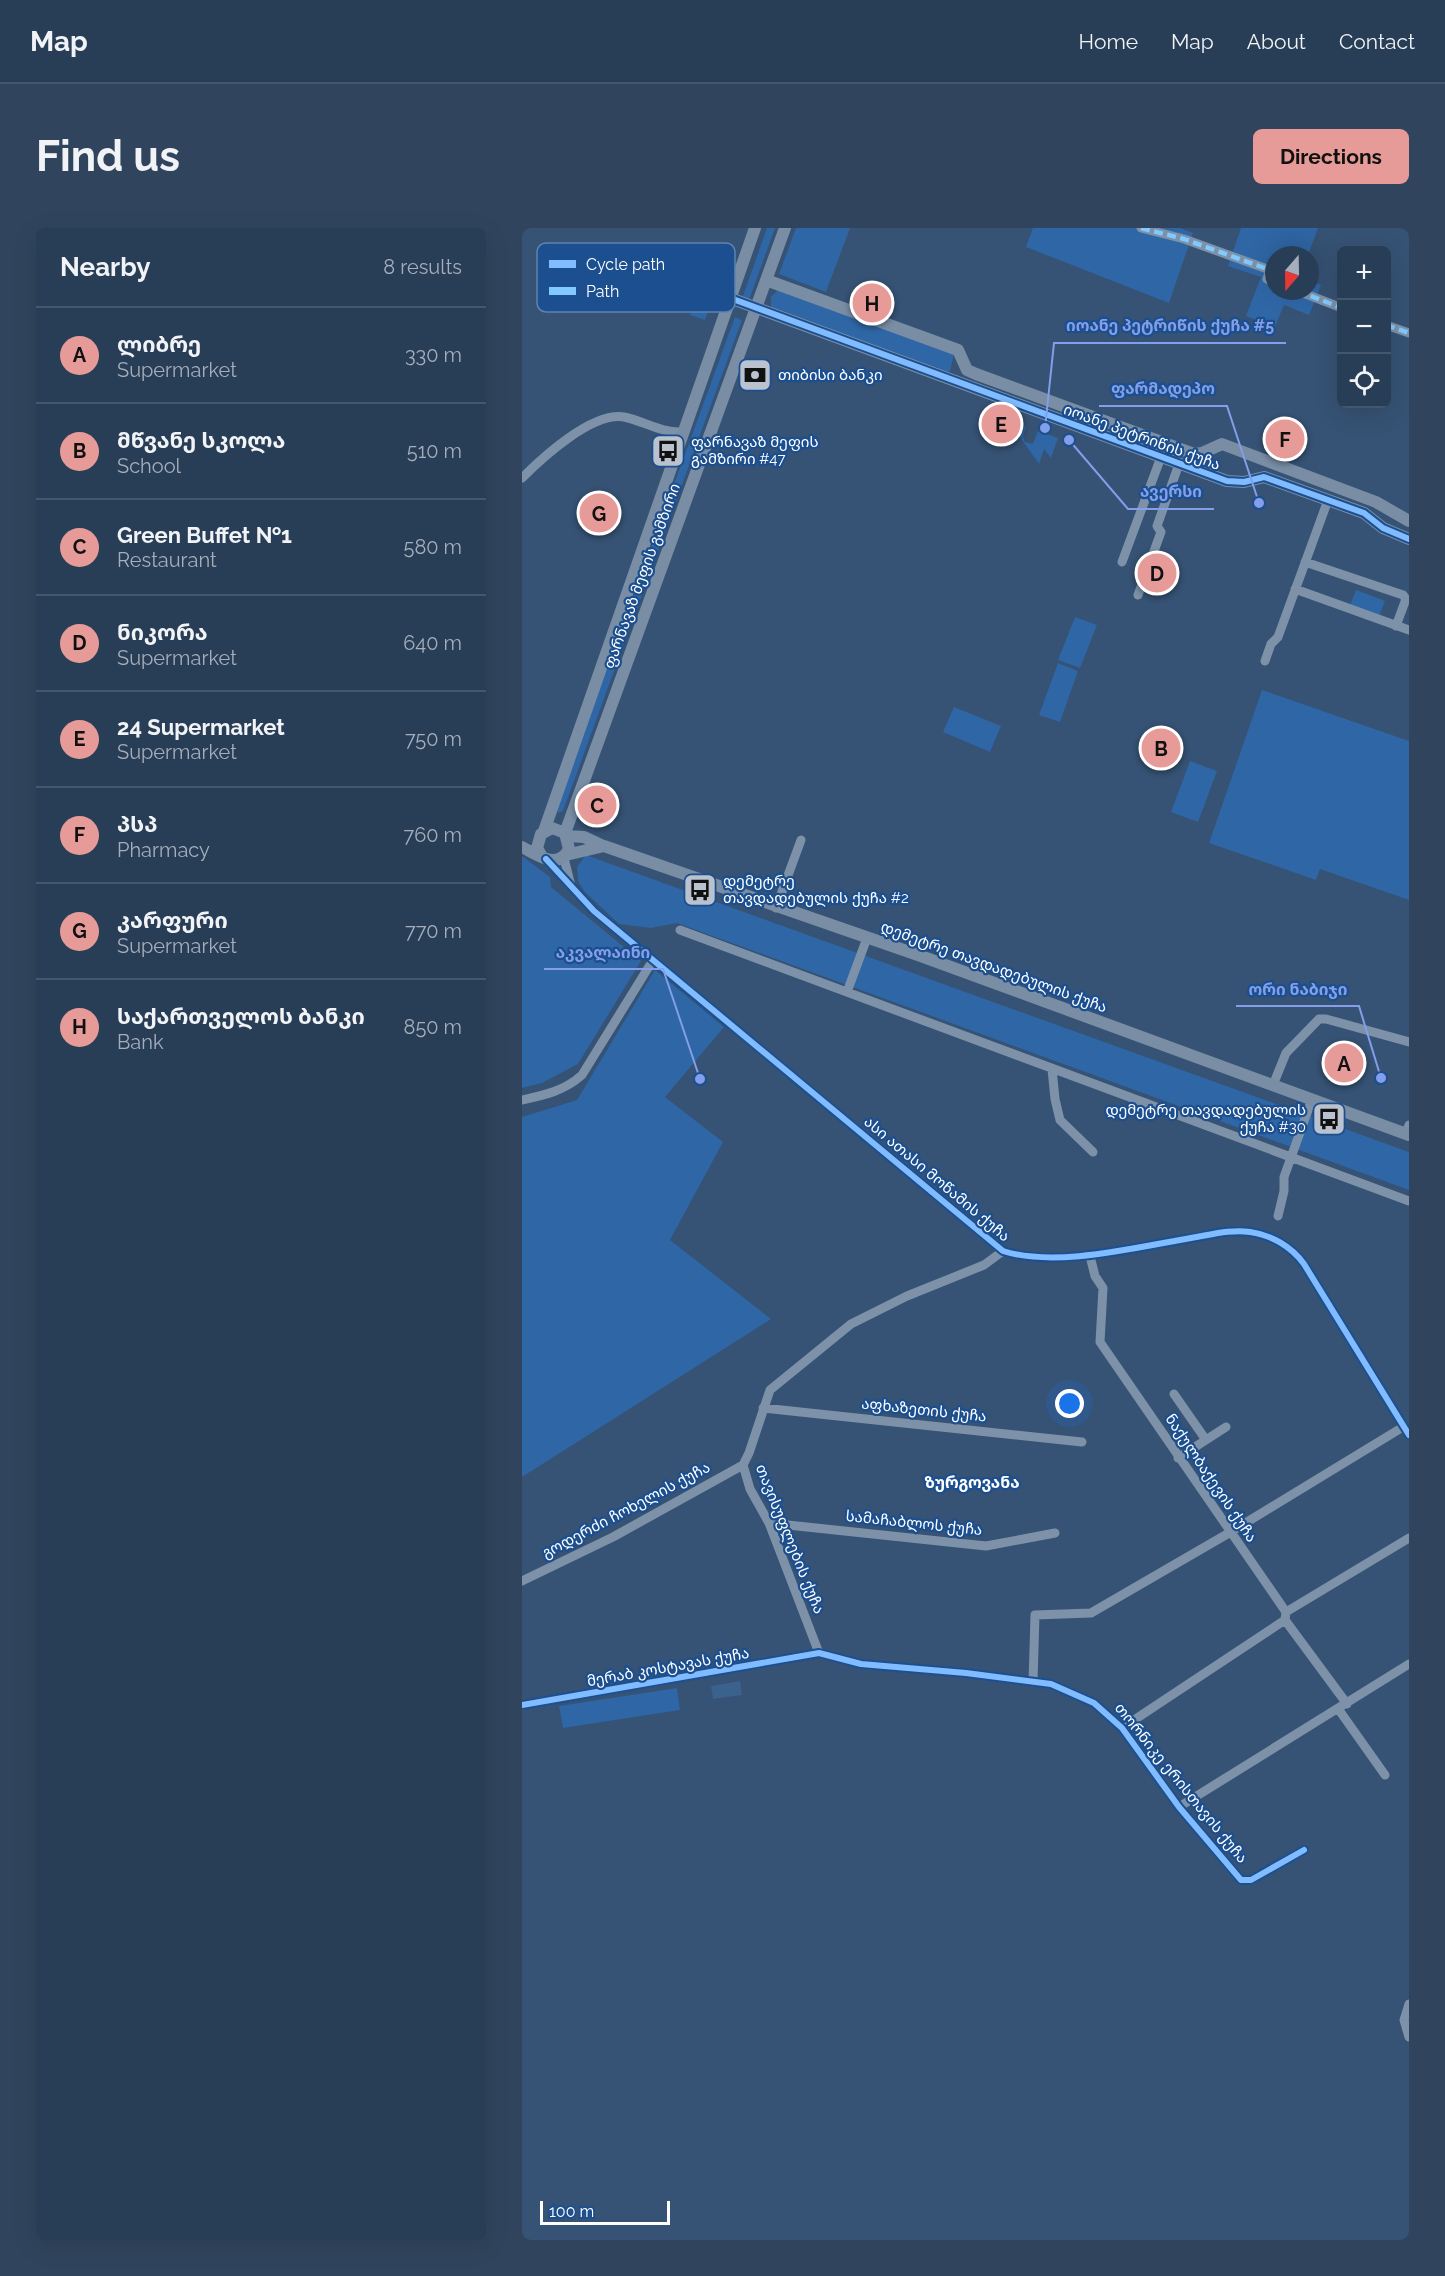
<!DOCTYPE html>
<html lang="en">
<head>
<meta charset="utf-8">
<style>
	:root { --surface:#283e57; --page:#30455d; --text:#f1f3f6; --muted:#a5aeba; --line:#44576d; --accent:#e69b98 }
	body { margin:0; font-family:Raleway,"Noto Sans Georgian",sans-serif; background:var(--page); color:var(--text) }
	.controls { position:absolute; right:18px; top:18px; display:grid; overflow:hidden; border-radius:9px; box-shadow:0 6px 24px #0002 }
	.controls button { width:54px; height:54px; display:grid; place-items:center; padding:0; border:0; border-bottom:2px solid var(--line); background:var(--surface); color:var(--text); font:30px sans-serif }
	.compass { position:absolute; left:743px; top:18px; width:54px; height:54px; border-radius:50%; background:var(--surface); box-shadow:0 6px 24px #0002; rotate:200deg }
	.scale { position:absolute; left:18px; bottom:15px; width:130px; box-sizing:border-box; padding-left:6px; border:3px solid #fff; border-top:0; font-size:16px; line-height:21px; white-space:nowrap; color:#fff; -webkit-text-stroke:4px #1b4f8f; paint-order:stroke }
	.you { position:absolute; left:548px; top:1176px; width:21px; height:21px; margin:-15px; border:4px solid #fff; border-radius:50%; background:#1a73e8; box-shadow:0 0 0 9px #1a73e833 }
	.badge { display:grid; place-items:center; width:39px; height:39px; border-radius:50%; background:var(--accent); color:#111; font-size:20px; font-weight:700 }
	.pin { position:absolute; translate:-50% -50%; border:3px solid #fff; box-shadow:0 2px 6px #0006 }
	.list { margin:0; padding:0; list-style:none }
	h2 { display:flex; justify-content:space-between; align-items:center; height:78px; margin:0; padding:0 24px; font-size:26px }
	h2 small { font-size:20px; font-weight:400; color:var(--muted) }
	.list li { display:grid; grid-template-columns:39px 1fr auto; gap:18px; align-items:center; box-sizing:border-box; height:96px; padding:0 24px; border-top:2px solid var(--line) }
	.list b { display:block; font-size:22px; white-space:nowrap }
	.list p { margin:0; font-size:20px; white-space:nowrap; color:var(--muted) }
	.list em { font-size:20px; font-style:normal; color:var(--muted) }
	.icon { flex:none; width:33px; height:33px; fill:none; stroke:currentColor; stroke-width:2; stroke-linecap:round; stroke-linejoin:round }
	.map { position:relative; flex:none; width:887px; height:2012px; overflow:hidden; border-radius:9px }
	header { display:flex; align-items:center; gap:36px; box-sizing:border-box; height:84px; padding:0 30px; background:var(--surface); border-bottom:2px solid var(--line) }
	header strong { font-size:28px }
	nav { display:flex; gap:33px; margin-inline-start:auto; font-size:21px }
	.intro { display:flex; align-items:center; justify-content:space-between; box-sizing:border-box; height:144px; padding:0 36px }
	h1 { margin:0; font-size:42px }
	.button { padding:15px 27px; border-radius:9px; background:var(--accent); color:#111; font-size:21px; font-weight:700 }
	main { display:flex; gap:36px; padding:0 36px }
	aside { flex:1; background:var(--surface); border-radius:9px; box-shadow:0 6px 24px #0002 }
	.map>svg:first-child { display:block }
	.green { fill:#2f66a5 }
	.water { fill:#3b618d }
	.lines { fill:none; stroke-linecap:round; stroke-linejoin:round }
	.street { stroke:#7d92a8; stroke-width:9 }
	.secondary { stroke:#798da4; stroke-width:12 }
	.quiet { stroke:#80caff; stroke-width:4.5; stroke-dasharray:9 4.5; stroke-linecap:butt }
	.cycleway-casing { stroke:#1b4f8f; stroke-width:10 }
	.cycleway { stroke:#80bcff; stroke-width:6 }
	.labels { text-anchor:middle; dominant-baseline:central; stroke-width:4.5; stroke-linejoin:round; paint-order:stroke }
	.poi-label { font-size:15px; fill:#fff; stroke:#1b4f8f; text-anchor:start }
	.street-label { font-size:15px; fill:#fff; stroke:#1b4f8f }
	.neighbourhood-label { font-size:16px; font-weight:bold; fill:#fff; stroke:#1b4f8f }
	.key { fill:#1b4f8f; stroke:#5f84b1; stroke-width:1.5 }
	.key-label { font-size:16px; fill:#fff }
	.leader { fill:none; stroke:#839eea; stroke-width:2 }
	.callout-dot { fill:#839eea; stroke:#1b4f8f; stroke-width:2 }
	.callout-label { font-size:16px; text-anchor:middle; font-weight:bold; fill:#839eea; stroke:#1b4f8f; stroke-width:4.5; stroke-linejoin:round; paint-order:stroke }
</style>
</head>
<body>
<header>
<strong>Map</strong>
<nav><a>Home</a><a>Map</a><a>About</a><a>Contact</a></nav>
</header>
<div class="intro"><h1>Find us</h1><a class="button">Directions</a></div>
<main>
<aside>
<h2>Nearby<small>8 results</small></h2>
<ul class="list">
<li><span class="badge">A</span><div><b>ლიბრე</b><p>Supermarket</p></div><em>330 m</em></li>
<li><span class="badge">B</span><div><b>მწვანე სკოლა</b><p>School</p></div><em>510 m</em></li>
<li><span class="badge">C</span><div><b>Green Buffet №1</b><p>Restaurant</p></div><em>580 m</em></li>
<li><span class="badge">D</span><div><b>ნიკორა</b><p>Supermarket</p></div><em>640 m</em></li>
<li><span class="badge">E</span><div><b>24 Supermarket</b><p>Supermarket</p></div><em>750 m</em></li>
<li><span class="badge">F</span><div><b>პსპ</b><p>Pharmacy</p></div><em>760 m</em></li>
<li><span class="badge">G</span><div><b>კარფური</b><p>Supermarket</p></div><em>770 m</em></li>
<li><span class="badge">H</span><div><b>საქართველოს ბანკი</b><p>Bank</p></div><em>850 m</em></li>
</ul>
</aside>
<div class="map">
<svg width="887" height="2012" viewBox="0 0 887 2012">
	<rect width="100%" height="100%" fill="#365274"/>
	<path class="green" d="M245,0H253L227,72L221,68Z
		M274,0H328L304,64L257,46Z
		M511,0H658L671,5L647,75L504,19Z
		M719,0H796L786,27H752V63H788V53L799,57L787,87L762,77L753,99L724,88L739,49L706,38Z
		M179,55L195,60L183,92L168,87Z
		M257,61L432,126L428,143L425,145L249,80V69Z
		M213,89L220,92L41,583L36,585L34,580Z
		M496,196L504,199L501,209L503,214L511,216L516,203L536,210L529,230L522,221L517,236L493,202Z
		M834,362L863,373L857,388L828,377Z
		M553,389L575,397L558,440L536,432Z
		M536,435L556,443L538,494L517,487Z
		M740,462L887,513V672L798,641L794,652L687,615Z
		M432,479L479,498L468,524L421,504Z
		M668,533L695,543L676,594L649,584Z
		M64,627L887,924V962L155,695L129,700L97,696L63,664L56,653L55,639Z
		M0,628L28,649L29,659L119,733L56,836L20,855L0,860Z
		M133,742L202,799L143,869L201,914L148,1012L249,1091L0,1249V889L55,872Z
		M155,1460L158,1482L41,1500L37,1478Z"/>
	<path class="water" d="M218,1453L220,1467L191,1471L189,1458Z"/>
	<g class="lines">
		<path class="street" d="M619,0L662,11L748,42L745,51L752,54
			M776,63L820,80
			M864,97L887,105
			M0,250C21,229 70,184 102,189C122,193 139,205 160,204
			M600,334L639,229
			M783,334L881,367L884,371L874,398
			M773,361L887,402
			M616,367L639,304L635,298L657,236
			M743,433L749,416L756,409L806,272
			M42,630L49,658
			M24,631L72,683L481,1023C534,1040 615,1019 669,1010C688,1007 709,1001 728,1004C749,1007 769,1018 782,1036L887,1207
			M254,680L279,612
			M158,702L887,973
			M325,764L345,710
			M530,841L533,871L538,892L571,924
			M751,857L764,825L797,791H804L887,814
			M0,872C23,867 42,863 60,847L131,732
			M884,905L887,897
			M756,988L762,963V949L790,871
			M568,1028L573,1048L581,1060L578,1114L764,1384L763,1392L825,1476
			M652,1166L684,1212
			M241,1180L560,1214
			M656,1230L704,1199
			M247,1295L464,1318L533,1305
			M0,1353L91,1309L221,1237
			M764,1384L887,1310
			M297,1425L247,1295L228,1261L221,1237L227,1225L248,1162L329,1096L385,1068L462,1037L481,1023
			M511,1454L513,1387L569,1385L707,1305L881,1199
			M0,1477L297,1425L339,1436L444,1445L529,1456L572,1475L600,1500L657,1579L719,1652H729L782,1622
			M817,1482L863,1547
			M600,1500L763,1392
			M657,1579L887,1436
			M887,1776L882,1792L887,1809"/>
		<path class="secondary" d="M244,52L436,122L445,142L454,146L672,226L680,225L700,216L854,274L887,293
			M208,70L705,253L722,254L742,249L842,285L861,300L887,311
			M22,603L233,0
			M43,605L263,0
			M45,608L62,609L81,618
			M0,619C16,627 36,643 47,621L43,605L30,600L19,606L15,620L20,629
			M44,627L82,618L396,727L887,907"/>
		<path class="quiet" d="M619,0L662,11L748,42L745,51L752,54
			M776,63L820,80
			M864,97L887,105"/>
		<defs>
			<path id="cycleway" d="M208,70L705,253L722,254L742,249L842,285L861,300L887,311
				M24,631L72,683L481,1023C534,1040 615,1019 669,1010C688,1007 709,1001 728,1004C749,1007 769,1018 782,1036L887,1207
				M0,1477L297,1425L339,1436L444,1445L529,1456L572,1475L600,1500L657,1579L719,1652H729L782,1622"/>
		</defs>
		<use href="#cycleway" class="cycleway-casing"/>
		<use href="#cycleway" class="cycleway"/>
	</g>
	<defs>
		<symbol id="bank-square" viewBox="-11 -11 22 22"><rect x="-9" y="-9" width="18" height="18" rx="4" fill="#b9c2ce" stroke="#1b4f8f"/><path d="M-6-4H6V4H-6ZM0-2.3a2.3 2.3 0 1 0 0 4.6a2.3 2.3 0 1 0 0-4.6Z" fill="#111"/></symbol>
		<symbol id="bus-square" viewBox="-11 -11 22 22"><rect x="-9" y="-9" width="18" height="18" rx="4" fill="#b9c2ce" stroke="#1b4f8f"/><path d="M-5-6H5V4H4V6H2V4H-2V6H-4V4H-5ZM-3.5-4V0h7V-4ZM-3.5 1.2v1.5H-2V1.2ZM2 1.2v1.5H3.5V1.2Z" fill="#111"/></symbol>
	</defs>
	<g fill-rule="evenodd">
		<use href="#bank-square" x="214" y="128" width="38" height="38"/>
		<use href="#bus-square" x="127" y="204" width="38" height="38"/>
		<use href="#bus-square" x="159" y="643" width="38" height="38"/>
		<use href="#bus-square" x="788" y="872" width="38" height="38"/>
	</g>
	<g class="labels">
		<g class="poi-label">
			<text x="256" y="147">თიბისი ბანკი</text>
			<text x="169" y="214">ფარნავაზ მეფის<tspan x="169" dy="17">გამზირი #47</tspan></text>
			<text x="201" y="653">დემეტრე<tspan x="201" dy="17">თავდადებულის ქუჩა #2</tspan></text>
			<text x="784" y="882" text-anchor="end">დემეტრე თავდადებულის<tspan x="784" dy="17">ქუჩა #30</tspan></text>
		</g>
		<g class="street-label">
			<text transform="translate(620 209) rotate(20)">იოანე პეტრიწის ქუჩა</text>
			<text transform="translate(120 348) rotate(-70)">ფარნავაზ მეფის გამზირი</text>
			<text transform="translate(472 739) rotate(20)">დემეტრე თავდადებულის ქუჩა</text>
			<text transform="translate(415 951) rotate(40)">ასი ათასი მოწამის ქუჩა</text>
			<text transform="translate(402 1182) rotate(6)">აფხაზეთის ქუჩა</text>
			<text transform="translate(689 1250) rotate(56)">ნაქულბაქევის ქუჩა</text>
			<text transform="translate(104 1282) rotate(-28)">გოდერძი ჩოხელის ქუჩა</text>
			<text transform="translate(392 1295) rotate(6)">სამაჩაბლოს ქუჩა</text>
			<text transform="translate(268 1311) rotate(68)">თავისუფლების ქუჩა</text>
			<text transform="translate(146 1439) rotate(-10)">მერაბ კოსტავას ქუჩა</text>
			<text transform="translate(659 1555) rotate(51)">თორნიკე ერისთავის ქუჩა</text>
		</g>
		<g class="neighbourhood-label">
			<text x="450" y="1254">ზურგოვანა</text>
		</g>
	</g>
	<rect x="15" y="15" width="198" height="69" rx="9" class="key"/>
	<rect x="27" y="32" width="27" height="8" fill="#80bcff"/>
	<rect x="27" y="59" width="27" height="8" fill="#80caff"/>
	<g class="key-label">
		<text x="64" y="42">Cycle path</text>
		<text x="64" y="69">Path</text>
	</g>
	<path class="leader" d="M523 200L532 115H764M737 275L705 178H577M547 212L606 281H692M178 851L141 741H22M859 850L837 778H714"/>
	<g class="callout-dot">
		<circle cx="523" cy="200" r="6"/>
		<circle cx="737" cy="275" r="6"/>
		<circle cx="547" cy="212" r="6"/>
		<circle cx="178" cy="851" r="6"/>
		<circle cx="859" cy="850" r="6"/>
	</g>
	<g class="callout-label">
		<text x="648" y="103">იოანე პეტრიწის ქუჩა #5</text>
		<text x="641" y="166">ფარმადეპო</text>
		<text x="649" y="269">ავერსი</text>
		<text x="81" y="730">აკვალაინი</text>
		<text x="776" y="767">ორი ნაბიჯი</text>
	</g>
</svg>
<div class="controls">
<button>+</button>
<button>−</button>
<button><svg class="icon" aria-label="locate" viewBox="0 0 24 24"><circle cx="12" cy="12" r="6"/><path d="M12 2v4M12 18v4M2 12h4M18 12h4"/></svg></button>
</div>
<svg class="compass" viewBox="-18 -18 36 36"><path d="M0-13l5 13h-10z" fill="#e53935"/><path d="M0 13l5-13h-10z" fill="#a5aeba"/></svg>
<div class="scale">100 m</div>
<div class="you"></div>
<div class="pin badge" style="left:822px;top:835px">A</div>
<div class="pin badge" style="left:639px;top:520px">B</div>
<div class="pin badge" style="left:75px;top:577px">C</div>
<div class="pin badge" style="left:635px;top:345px">D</div>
<div class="pin badge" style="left:479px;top:196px">E</div>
<div class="pin badge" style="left:763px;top:211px">F</div>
<div class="pin badge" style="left:77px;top:285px">G</div>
<div class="pin badge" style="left:350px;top:75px">H</div>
</div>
</main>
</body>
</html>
